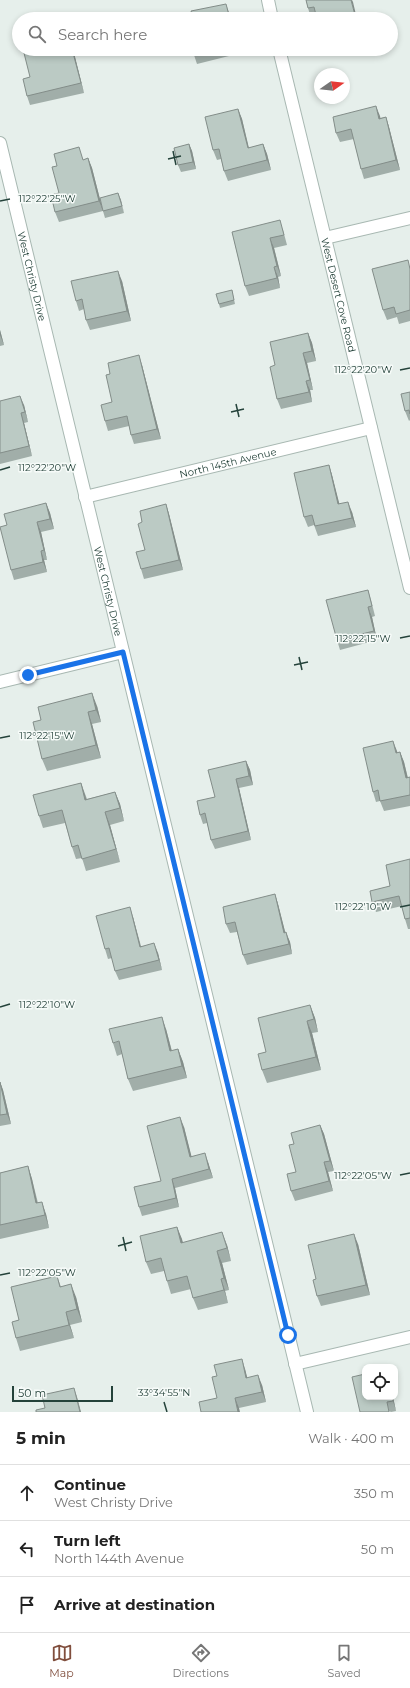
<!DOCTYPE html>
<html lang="en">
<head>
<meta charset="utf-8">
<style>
	:root { --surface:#fff; --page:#f2f2f2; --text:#222; --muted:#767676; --line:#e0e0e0; --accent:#804e3d }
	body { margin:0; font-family:Montserrat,sans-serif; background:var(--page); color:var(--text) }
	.controls { position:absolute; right:12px; bottom:12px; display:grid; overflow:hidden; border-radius:8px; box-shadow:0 2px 6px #0003 }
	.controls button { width:36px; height:36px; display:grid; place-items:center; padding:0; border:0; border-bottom:1px solid var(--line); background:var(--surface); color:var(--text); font:20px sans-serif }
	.compass { position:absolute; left:314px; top:68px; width:36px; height:36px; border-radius:50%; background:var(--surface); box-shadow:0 2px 6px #0003; rotate:76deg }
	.scale { position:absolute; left:12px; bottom:10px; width:101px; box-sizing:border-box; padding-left:4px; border:2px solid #24423a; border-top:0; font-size:11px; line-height:14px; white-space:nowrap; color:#24423a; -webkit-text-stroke:3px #f7fbf9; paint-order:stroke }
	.stop { position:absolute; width:12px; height:12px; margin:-9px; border:3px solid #1a73e8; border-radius:50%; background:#fff }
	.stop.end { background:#1a73e8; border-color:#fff; box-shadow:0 1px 4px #0008 }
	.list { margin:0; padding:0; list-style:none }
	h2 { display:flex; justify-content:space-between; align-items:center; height:52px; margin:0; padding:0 16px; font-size:17px }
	h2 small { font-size:13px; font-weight:400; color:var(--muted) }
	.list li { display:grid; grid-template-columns:26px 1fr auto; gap:12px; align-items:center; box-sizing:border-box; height:56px; padding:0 16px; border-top:1px solid var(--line) }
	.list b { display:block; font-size:15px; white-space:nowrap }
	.list p { margin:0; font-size:13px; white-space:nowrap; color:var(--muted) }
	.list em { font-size:13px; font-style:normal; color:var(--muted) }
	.icon { flex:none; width:22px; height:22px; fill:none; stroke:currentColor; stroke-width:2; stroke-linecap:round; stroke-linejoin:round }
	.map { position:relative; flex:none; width:410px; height:1412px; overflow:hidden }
	.search { position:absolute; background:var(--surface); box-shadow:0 2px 6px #0003; left:12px; right:12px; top:12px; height:44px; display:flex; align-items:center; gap:10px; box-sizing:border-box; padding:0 14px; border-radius:22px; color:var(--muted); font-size:15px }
	.sheet { height:220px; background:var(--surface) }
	nav { display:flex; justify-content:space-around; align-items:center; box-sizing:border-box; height:56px; border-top:1px solid var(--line); background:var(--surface); font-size:11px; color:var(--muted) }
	nav a { display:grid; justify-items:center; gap:2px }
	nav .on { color:var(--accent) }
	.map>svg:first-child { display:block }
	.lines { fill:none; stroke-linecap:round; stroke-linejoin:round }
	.minor-casing { stroke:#a8b8b2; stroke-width:14 }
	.minor { stroke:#fff; stroke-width:12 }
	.wall { fill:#a1aea9 }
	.shaded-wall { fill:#838d89 }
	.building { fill:#bbcac4; stroke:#838d89 }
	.route { stroke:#1a73e8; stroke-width:5 }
	.ticks { fill:none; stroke:#24423a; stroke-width:1.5 }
	.labels { text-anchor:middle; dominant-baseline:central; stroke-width:3; stroke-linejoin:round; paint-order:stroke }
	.street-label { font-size:10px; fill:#24423a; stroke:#f7fbf9 }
	.ticks-label { font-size:10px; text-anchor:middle; fill:#24423a; stroke:#f7fbf9; stroke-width:3; stroke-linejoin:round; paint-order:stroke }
</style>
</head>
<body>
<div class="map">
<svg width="410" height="1412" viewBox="0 0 410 1412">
	<rect width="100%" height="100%" fill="#e6efeb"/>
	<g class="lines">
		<defs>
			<g id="minor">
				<path d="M268,0L272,19"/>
				<path id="s1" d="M279,49L410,588"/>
				<path id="s2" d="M0,143L307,1412"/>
				<path d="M325,238L410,218"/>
				<path id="s3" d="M85,497L371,428"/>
				<path d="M0,682L123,652"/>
				<path d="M295,1364L410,1337"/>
			</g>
		</defs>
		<use href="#minor" class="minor-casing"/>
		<use href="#minor" class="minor"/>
	</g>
	<path class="wall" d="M306,0L353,2L317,17L311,18L308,8Z
		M73,49L84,93L30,105L27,96Z
		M192,49H228L229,56L197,64Z
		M331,49H347L332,53Z
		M238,109L242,119L249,148L263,144L267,154L271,170L228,181L224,171L221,159L217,160L213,150Z
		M380,116V118L386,117L389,127L400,170L364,179L361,169L354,139L340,142L336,133Z
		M189,144L192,151L196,169L181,172L178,165Z
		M88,158L92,168L103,211L59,222L55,212L59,193L84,160Z
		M118,193L124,213L105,218L103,211Z
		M283,230L287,245L274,248L281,276L278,277L280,288L249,296L245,286L232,232Z
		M410,266V321L399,324L397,317L387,320L383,310Z
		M122,281L131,321L90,330L86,320L84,309L79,311L76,301Z
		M232,290L235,304L220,308L219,304Z
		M0,330L4,345L0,346Z
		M308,333L312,343L316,361L307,363L313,390H310L312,402L281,409L277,399L275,365Z
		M142,365L161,439L134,444L131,435L129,426L108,431L105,421L112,402Z
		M410,392V420L409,421L405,411Z
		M0,401L24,405L28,422L24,423L32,456L0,464Z
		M329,465L332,475L339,504L352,512L356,527L318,536L314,525L308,527L304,517Z
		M46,503L50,513L54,529L41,532L47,560H44L47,572L14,580L11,570L7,525Z
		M166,504L169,514L183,570L144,579L141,569L145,550L142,522Z
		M368,590L371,600L375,616L372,617L377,640L340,650L337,640Z
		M97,706L101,722L92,724L101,758L47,771L42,759L41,720Z
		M400,752L404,762L408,778L410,777V806L384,811L380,801L376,802L373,792L397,753Z
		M246,761L250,770L253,785L239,788L251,840L215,849L211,840L207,823L203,824L200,815Z
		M81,783L87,799L115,792L120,804L124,821L110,825L120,862L86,871L82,858L76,859L72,847L65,823L43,828L39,816Z
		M410,859V929H408L405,919L402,906L376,912L372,902L390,886Z
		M275,894L278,904L285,932L290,942L292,954L247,965L243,955L237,932L230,933L226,924Z
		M133,917L141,946L158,953L162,970L119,980L115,971L112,958L108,959L105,949Z
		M310,1005L315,1018L318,1032L312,1033L321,1070L267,1083L262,1070L266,1052Z
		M166,1029L172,1051L178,1049L183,1062L187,1078L133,1091L128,1079L122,1054L117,1056L113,1043Z
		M0,1082L3,1090L11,1124L0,1126Z
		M320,1125L324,1134L334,1171L328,1172L333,1191L295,1201L291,1191L296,1172Z
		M184,1127L191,1156L208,1162L213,1178L175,1188L179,1207L142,1216L139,1207L161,1181Z
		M28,1166L32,1179L38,1203L46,1214L49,1228L0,1239V1173Z
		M177,1227L183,1243L227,1245L231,1261L222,1263L229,1290L225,1291L228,1303L198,1310L193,1298L191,1289L171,1294L167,1281L164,1271L151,1274L146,1262Z
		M358,1244L370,1295L321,1306L317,1296L316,1279Z
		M57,1276L61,1287L76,1297L82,1322L70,1325L74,1338L20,1351L16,1338L19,1320Z
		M245,1369L247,1378L262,1385L266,1402L239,1408L217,1398Z
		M365,1397H393L396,1411L391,1412Z"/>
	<path class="shaded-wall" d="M351,0H352L353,2L357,19H356Z
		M226,4L231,19H230Z
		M72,49H73L84,93L81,83Z
		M376,106L380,116L383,129L379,119Z
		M238,109L242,119L251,158L248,148Z
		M386,117L389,127L400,170L396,160Z
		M189,144L192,151L196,169L193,162Z
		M263,144L267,154L271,170L267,160Z
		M88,158L92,168L103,211L99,201Z
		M118,193L121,200L124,213L122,206Z
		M270,238L274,248L281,276L277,266Z
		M274,267L278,277L280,288L277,278Z
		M118,271L122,281L131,321L127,311Z
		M0,330L4,345L0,335Z
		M308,333L312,343L316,361L312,351Z
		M303,353L307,363L313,390L310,380Z
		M139,355L142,365L161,439L157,429Z
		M306,381L310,390L312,402L309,392Z
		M20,396L24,405L28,422L25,412Z
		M21,413L24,423L32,456L29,446Z
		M329,465L332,475L342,514L338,504Z
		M348,502L352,512L356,527L352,518Z
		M46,503L50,513L54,529L50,519Z
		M166,504L169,514L183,570L179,560Z
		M37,522L41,532L47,560L44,550Z
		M41,551L44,560L47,572L43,562Z
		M368,607L372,617L377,640L374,631Z
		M92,693L97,706L101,722L96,710Z
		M88,712L92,724L101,758L96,745Z
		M393,741L397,751L400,763L396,753Z
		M400,752L404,762L410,788L406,778Z
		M246,761L250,770L253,785L249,776Z
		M236,779L239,788L251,840L248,831Z
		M81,783L85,795L90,812L85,800Z
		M115,792L120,804L124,821L120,808Z
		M105,812L110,825L120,862L116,849Z
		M275,894L278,904L288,943L284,933Z
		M130,907L133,917L143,956L140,947Z
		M286,932L290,942L292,954L289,944Z
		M154,943L158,953L162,970L159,960Z
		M310,1005L315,1018L318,1032L314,1019Z
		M162,1017L166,1029L175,1064L170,1051Z
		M307,1021L312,1033L321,1070L316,1057Z
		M178,1049L183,1062L187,1078L182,1066Z
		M0,1082L3,1090L11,1124L7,1114Z
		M180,1117L184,1127L194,1166L190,1157Z
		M320,1125L324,1134L334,1171L330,1161Z
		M205,1153L208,1162L213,1178L209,1169Z
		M324,1162L328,1172L333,1191L329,1181Z
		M28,1166L32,1179L40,1216L36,1203Z
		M172,1179L175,1188L179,1207L176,1198Z
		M42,1202L46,1214L49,1228L45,1215Z
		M177,1227L182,1239L186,1256L181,1243Z
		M222,1232L227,1245L231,1261L227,1248Z
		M354,1234L358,1244L370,1295L366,1285Z
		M217,1251L222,1263L229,1290L224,1278Z
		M221,1279L225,1291L228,1303L224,1290Z
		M71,1284L76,1297L82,1322L77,1309Z
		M66,1312L74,1338L69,1325Z
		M242,1359L245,1369L250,1388L246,1378Z
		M258,1375L262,1385L266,1402L262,1392Z
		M74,1388L77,1397L81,1412H80Z
		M392,1397H393L396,1411L393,1401Z
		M235,1398L239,1408L240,1412H238Z"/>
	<path class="building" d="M306,0H351L356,19H317L314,7L308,8Z
		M226,4L230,19H190L193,18L191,11Z
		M23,49H72L81,83L27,96L23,79L30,77Z
		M192,49H213L193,54Z
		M376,106L379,119L386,117L396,160L361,169L351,129L336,133L333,117Z
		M238,109L248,148L263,144L267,160L224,171L219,149L213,150L205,117Z
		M189,144L193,162L178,165L174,148Z
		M79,147L83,160L88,158L99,201L55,212L51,195L59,193L52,167L57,166L54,154Z
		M118,193L122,206L103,211L100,198Z
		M280,220L284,235L270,238L277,266L274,267L277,278L245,286L232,232Z
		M408,260L410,269V310L396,314L394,307L383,310L372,269Z
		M118,271L127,311L86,320L82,299L76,301L71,281Z
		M232,290L234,300L219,304L216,294Z
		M308,333L312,351L303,353L310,380L306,381L309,392L277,399L270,367L275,365L270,342Z
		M139,355L157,429L131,435L127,416L105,421L101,405L112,402L106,375L110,374L108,363Z
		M410,392V414L409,410L405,411L401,394Z
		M20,396L25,412L21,413L29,446L0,453V401Z
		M329,465L338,504L348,502L352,518L315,526L312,515L304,517L294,473Z
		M46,503L50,519L37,522L44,550L41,551L43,562L11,570L0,527L7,525L4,514Z
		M166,504L179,560L141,569L136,552L145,550L138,524L142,522L140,511Z
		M368,590L372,606L368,607L374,631L337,640L326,600Z
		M92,693L96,710L88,712L96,745L42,759L33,722L41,720L38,707Z
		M393,741L396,753L400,752L406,778L410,777V795L380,801L378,790L373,792L363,748Z
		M246,761L249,776L236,779L248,831L211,840L205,813L200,815L197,801L215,797L208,770Z
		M81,783L85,800L115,792L120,808L105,812L116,849L82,859L78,845L72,847L62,810L39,816L33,795Z
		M410,859V918L405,919L399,896L372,902L370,891L390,886L386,865Z
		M275,894L284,933L286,932L289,944L243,955L235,922L226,924L223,907Z
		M130,907L140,947L154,943L159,960L115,971L109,948L105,949L96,916Z
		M310,1005L314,1019L307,1021L316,1057L262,1070L258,1054L266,1052L258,1018Z
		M162,1017L170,1051L178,1049L182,1066L128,1079L119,1041L113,1043L109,1029Z
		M0,1082L7,1114L0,1115Z
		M180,1117L190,1157L205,1153L209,1169L172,1179L176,1198L139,1207L134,1187L161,1181L147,1126Z
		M320,1125L330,1161L324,1162L329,1181L291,1191L287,1174L296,1172L289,1145L294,1144L291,1133Z
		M28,1166L36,1203L42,1202L45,1215L0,1225V1173Z
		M177,1227L181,1243L222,1232L227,1248L217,1251L224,1278L221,1279L224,1290L193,1298L187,1276L167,1281L161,1258L146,1262L140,1236Z
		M354,1234L366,1285L317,1296L313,1280L316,1279L308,1245Z
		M57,1276L60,1287L71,1284L77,1309L66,1312L69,1325L16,1338L12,1322L19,1320L11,1287Z
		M242,1359L246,1378L258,1375L262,1392L235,1398L238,1412H201L199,1402L217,1398L212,1377L217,1376L214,1365Z
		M365,1374V1397H392L393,1401L387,1402L389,1412H360L352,1377Z
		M74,1388L80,1412H36V1410L45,1408L42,1395Z"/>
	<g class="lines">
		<path class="route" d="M28,675L123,652L288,1335"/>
	</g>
	<path class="ticks" d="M173,151L176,165M168,159L181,156M0,201L10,199M400,370L410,368M236,404L239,417M231,412L244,409M0,470L10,467M400,638L410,636M299,657L302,670M294,665L308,662M0,738L10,736M400,907L410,905M0,1007L10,1004M400,1175L410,1173M123,1237L126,1251M118,1246L132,1242M0,1275L10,1273M164,1402L167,1412"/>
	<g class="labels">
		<g class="street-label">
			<text stroke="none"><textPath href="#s2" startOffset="137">West Christy Drive</textPath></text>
			<text stroke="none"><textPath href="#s1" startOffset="253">West Desert Cove Road</textPath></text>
			<text stroke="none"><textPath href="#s3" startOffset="147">North 145th Avenue</textPath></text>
			<text stroke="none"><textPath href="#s2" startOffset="461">West Christy Drive</textPath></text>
		</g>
	</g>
	<g class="ticks-label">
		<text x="47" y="202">112°22'25"W</text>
		<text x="363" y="373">112°22'20"W</text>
		<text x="47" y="471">112°22'20"W</text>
		<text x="363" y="642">112°22'15"W</text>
		<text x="47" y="739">112°22'15"W</text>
		<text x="363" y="910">112°22'10"W</text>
		<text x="47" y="1008">112°22'10"W</text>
		<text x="363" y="1179">112°22'05"W</text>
		<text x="47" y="1276">112°22'05"W</text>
		<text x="164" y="1396">33°34'55"N</text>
	</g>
</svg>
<div class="controls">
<button><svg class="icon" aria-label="locate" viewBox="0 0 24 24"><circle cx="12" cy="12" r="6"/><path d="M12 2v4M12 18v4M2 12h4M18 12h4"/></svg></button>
</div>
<svg class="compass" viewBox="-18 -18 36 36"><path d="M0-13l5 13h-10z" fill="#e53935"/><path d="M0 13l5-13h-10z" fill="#767676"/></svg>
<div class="scale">50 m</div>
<div class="stop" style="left:288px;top:1335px"></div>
<div class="stop end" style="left:28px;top:675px"></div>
<div class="search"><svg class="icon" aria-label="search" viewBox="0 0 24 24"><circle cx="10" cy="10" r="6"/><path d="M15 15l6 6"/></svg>Search here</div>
</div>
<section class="sheet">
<h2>5 min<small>Walk · 400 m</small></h2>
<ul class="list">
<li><svg class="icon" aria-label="ahead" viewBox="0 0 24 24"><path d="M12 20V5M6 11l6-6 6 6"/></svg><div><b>Continue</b><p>West Christy Drive</p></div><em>350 m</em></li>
<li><svg class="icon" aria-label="left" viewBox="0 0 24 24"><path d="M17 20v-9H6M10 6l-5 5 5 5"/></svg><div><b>Turn left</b><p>North 144th Avenue</p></div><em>50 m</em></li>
<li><svg class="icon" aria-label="arrive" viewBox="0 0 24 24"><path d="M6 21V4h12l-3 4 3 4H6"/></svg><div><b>Arrive at destination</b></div></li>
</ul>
</section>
<nav>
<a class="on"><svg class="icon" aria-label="map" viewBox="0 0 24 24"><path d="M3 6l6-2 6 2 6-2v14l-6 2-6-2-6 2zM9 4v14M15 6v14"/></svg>Map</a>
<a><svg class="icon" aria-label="directions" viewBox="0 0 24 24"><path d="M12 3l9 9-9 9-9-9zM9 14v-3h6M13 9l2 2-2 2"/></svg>Directions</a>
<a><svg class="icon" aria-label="saved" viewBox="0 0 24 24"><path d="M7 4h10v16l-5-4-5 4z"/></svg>Saved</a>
</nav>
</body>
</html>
